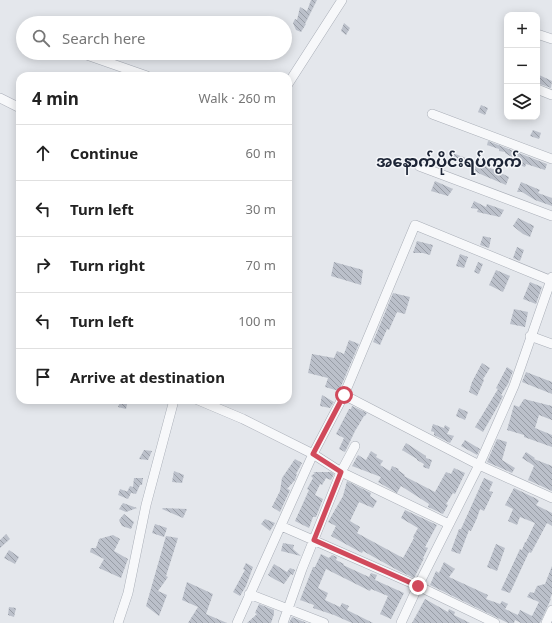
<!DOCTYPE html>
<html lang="en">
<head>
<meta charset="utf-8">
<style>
	:root { --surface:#fff; --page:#f2f2f2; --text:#222; --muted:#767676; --line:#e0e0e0 }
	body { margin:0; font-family:"Noto Sans","Noto Sans Myanmar",sans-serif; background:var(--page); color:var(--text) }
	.controls { position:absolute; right:12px; top:12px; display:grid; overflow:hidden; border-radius:8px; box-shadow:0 2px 10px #0003 }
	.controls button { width:36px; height:36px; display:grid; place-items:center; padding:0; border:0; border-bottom:1px solid var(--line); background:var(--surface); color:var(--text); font:20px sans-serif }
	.stop { position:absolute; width:12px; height:12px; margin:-9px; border:3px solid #d1495b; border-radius:50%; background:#fff }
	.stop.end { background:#d1495b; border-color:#fff; box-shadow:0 1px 4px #0008 }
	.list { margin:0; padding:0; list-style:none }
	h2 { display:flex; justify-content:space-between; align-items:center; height:52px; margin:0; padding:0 16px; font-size:17px }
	h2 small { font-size:13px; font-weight:400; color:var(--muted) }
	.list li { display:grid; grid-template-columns:26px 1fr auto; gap:12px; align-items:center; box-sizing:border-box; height:56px; padding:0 16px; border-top:1px solid var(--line) }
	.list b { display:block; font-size:15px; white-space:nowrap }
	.list em { font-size:13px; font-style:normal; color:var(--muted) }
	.icon { flex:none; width:22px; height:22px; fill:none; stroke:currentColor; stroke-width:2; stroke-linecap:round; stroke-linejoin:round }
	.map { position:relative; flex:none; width:552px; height:623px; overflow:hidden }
	.search { position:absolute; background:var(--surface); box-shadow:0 2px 10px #0003; left:16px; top:16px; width:276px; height:44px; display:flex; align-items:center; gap:10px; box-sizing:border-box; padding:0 14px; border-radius:22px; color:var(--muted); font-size:15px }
	.panel { position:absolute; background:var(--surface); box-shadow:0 2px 10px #0003; left:16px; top:72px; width:276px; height:332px; border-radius:12px }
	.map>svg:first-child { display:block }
	.building { fill:url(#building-back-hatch) }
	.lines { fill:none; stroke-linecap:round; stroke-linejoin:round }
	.street-casing { stroke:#a9aeb7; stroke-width:10 }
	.street { stroke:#f7f8fa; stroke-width:9 }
	.route { stroke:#d1495b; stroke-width:5 }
	.labels { text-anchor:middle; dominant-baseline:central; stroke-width:3; stroke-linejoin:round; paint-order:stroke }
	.quarter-label { font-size:16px; font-weight:bold; fill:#1d2536; stroke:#f4f6f9 }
</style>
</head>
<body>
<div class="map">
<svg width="552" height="623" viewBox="0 0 552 623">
	<defs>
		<pattern id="building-back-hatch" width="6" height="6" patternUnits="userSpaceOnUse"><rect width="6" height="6" fill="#bbc0ca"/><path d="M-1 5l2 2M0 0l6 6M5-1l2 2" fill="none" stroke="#989da6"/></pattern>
	</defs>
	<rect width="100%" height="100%" fill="#e4e7ec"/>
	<path class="building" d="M311,0H317L305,24H306L301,32L296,30L293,23L295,19L297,20L300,7L307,11Z
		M344,23L350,28L346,35L341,31Z
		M537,74L552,81L551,88L537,83Z
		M481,105L488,108L485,115L478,112Z
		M533,130L541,133L539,139L530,136Z
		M488,141L547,164L545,170L526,164L525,167L519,165L520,162L505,153V152L499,151V149L487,145Z
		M450,152L484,165L509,177L506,185L471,170L449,154Z
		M435,181L453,189L448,196L431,191Z
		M521,182L540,190L538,193L552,198V206L535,200L522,192H517Z
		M474,201L486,207L487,204L504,210L500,217L477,212L478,209L471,208Z
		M518,218L534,226L530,237L523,234L513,226Z
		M483,236L491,238L489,248L480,245Z
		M417,241L433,245L430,255L423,253H413Z
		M517,247L524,250L520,261L513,258Z
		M460,254L468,257L464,268L456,266Z
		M334,262L363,270L361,285L331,276Z
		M478,262L483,264L479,274L474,272Z
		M496,270L510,276L503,292L489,285Z
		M530,282L542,287L536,304L523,299Z
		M393,293L410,297L405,314L397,312L389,330L387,329L380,345L373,342Z
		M514,309L528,312L525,327L510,324Z
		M349,340L359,344L339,391L325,387L328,378L308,373L312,354L334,358L337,351L344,354Z
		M482,363L490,368L483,379L484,380L477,396L469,392L472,382Z
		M507,367L513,371L508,384L501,395L503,396L499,404L483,432L475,427L498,389L496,388Z
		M526,372L552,382V394L522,382Z
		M322,395L334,402L330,408L320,406Z
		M524,399L552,406V420L539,415L535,428L552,435V447L524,437V435L507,430L514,405L519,407Z
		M121,400H128L126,409L118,407Z
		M352,406L367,413L365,416H364L355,431L345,452L339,449L344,438L336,434L349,409H351Z
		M459,408L468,412L465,420L456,416Z
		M433,424L444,428L445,425L450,428L447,434L454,436L450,443L434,435V432L431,431Z
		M497,439L507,442L502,460L515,468L512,473L487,462Z
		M465,440L480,449L477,455L461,446Z
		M406,443L426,456V458L432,460L429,469L423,467L424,464L417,460V459L402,450Z
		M144,450L152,451L148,460L139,459Z
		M371,451L377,455L376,457L383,461L380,465L390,471L392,466L399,469L398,470L405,475L404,476L435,492L446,472L451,474L454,468L465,473L455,494L453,493L446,504L448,505L443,514L428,507L429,504L401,486L397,493L378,482L381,477L352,466L358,455L366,460Z
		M526,452L535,458L534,459L552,466V491L528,480L534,466L533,465L522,458Z
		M295,459L302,463L296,474H297L295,480L287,489L290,490L280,512L272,507L280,491L282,478Z
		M174,471L184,475L182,483L172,482Z
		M313,472H331L334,474L331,480L326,478L322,485L320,484L315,495L323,499L316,517H313L309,528L295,521L309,490L307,489L313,478L311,476L315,473Z
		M134,478H143L142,485H140L136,494L127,492L130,486L133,487Z
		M484,478L493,482L489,491L493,492L484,511L480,509L477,518L471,531L469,530L460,554L451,551L459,529H461Z
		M347,481L371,493L370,496L377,501L373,508L359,502L350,521L360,527L357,533L403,558L414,538L413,537L418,528L401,518L405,510L437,525L425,547L428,548L423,558H424L414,578L399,571L363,551L362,553L331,536L336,526L328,522L343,496Z
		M514,488L537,499L539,501L536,505L552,513V526L547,523L531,553L529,552L510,593L501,590L520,549L522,550L525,542H526L535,523L520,517L517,525L508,521L513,509L505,505Z
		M120,489L131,493L128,499L118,495Z
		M123,503L137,508L126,512L119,509Z
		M163,508L187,509L183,518L162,509Z
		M124,514L134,522L131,529L122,526L119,520Z
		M265,519L275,523L270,531L261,524Z
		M155,524L167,528L164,537L152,533Z
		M6,534L10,539L0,548V540Z
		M113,535L120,539L114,551L128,559L121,578L99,568L104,559L90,552L91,548H96L99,539Z
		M166,536L178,538L166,576L168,577L158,591L167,595L159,616L146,606Z
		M283,543L294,545L293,549L301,556L281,551Z
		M496,544L505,548L497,571L487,567Z
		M9,550L19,557L15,564L4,558Z
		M321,554L329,558L332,555L337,557L336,560L344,564L343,565L369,577L371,573L377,575L375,580L404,593L391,619L380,614L388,596L371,589L370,591L326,569L318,588L328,593L325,600L340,607L342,603L349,606L347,610L373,623H352L334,615L313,608L314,605L300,600L313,567H315Z
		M444,562L455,569L449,577L488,595L486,599L500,604L502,601L508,604L505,609L518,615L520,610L532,616L539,602L527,597L530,592L534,593L537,586L545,584L552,566V594L550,599H551L540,623H521L515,620L514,623H508L430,585L436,571L439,573Z
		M246,563L253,567L246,586L240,596L233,592L245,570L243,569Z
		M274,564L287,572L290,568L295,570L293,575L291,574L284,584L274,579L268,575Z
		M187,582L213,594L206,614L227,623H188L198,607L182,600Z
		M425,599L448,612L449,609L455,612L454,615L470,623H412Z
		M259,604L274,610V614L271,623H247L257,614L255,613Z
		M9,607L16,608L14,617L8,615Z
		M292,617L307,623H289Z"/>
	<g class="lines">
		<defs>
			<path id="street" d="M537,34L552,39
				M81,53L147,76
				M288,84L342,0
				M537,89L552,95
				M0,98L20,108
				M432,114L552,159
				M419,166L552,216
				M530,336L552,344
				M344,395L479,465L552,498
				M198,400L243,419L313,454L341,472L449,524
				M281,526L418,586L495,623
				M249,594L324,623
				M118,623L128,593L146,505L174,400
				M237,623L313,454L344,395L415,225L552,281
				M283,623L302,569L341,472L355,446
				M401,623L418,586L479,465L514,386L552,277
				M546,623L552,610"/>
		</defs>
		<use href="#street" class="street-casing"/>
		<use href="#street" class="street"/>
	</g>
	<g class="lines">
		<path class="route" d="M344,395L313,454L341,472L314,540L418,586"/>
	</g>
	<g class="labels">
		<g class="quarter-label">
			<text x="449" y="161">အနောက်ပိုင်းရပ်ကွက်</text>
		</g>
	</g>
</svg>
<div class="controls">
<button>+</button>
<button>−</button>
<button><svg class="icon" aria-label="layers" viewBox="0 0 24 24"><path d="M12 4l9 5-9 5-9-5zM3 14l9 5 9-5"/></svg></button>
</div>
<div class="stop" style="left:344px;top:395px"></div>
<div class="stop end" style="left:418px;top:586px"></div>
<div class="search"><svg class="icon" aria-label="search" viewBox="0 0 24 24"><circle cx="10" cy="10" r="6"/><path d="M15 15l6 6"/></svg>Search here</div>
<section class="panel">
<h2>4 min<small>Walk · 260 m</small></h2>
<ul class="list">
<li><svg class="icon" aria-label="ahead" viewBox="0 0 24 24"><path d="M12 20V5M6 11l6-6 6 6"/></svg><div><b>Continue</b></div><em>60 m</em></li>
<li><svg class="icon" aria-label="left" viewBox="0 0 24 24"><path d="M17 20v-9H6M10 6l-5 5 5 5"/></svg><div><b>Turn left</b></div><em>30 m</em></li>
<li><svg class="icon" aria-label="right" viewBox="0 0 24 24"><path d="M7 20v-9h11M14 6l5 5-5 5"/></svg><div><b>Turn right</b></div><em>70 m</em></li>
<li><svg class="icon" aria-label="left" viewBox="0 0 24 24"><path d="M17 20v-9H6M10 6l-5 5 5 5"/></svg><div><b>Turn left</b></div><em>100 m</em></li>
<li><svg class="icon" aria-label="arrive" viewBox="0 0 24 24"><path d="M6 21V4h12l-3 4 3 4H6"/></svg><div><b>Arrive at destination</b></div></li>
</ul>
</section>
</div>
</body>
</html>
